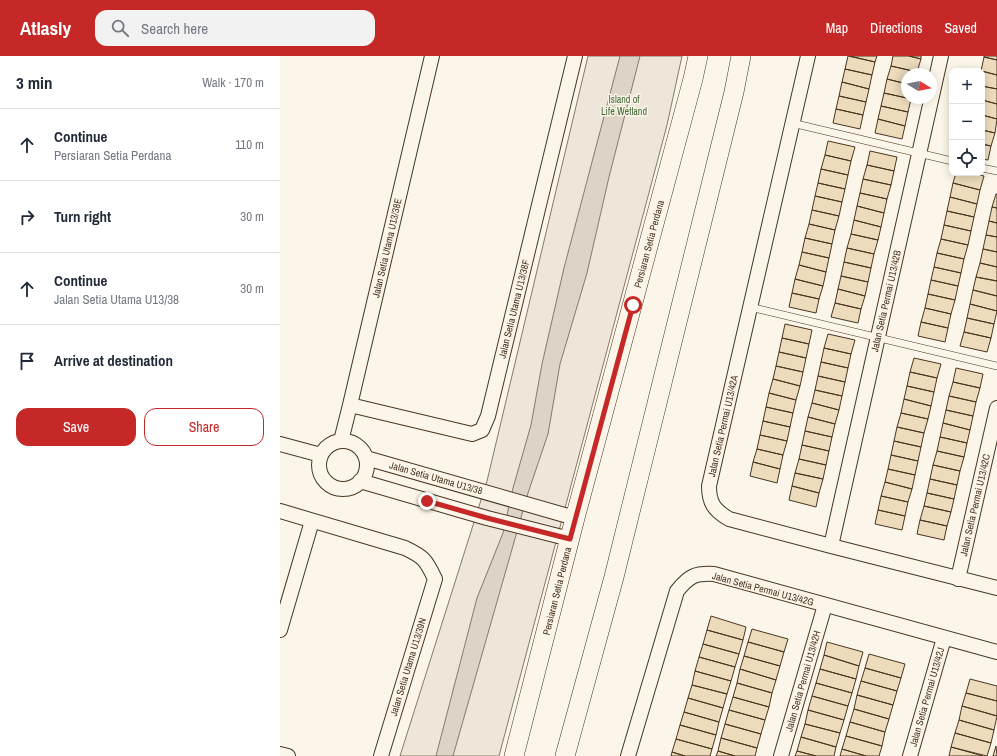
<!DOCTYPE html>
<html lang="en">
<head>
<meta charset="utf-8">
<style>
	:root { --surface:#fff; --page:#f2f2f3; --text:#1f2937; --muted:#747a83; --line:#e0e1e3; --accent:#c62828 }
	body { margin:0; font-family:"Archivo Narrow",sans-serif; background:var(--page); color:var(--text) }
	.controls { position:absolute; right:12px; top:12px; display:grid; overflow:hidden; border-radius:8px; box-shadow:0 2px 10px #0003 }
	.controls button { width:36px; height:36px; display:grid; place-items:center; padding:0; border:0; border-bottom:1px solid var(--line); background:var(--surface); color:var(--text); font:20px sans-serif }
	.compass { position:absolute; left:621px; top:12px; width:36px; height:36px; border-radius:50%; background:var(--surface); box-shadow:0 2px 10px #0003; rotate:100deg }
	.stop { position:absolute; width:12px; height:12px; margin:-9px; border:3px solid #c62828; border-radius:50%; background:#fff }
	.stop.end { background:#c62828; border-color:#fff; box-shadow:0 1px 4px #0008 }
	.list { margin:0; padding:0; list-style:none }
	h2 { display:flex; justify-content:space-between; align-items:center; height:52px; margin:0; padding:0 16px; font-size:17px }
	h2 small { font-size:13px; font-weight:400; color:var(--muted) }
	.list li { display:grid; grid-template-columns:26px 1fr auto; gap:12px; align-items:center; box-sizing:border-box; height:72px; padding:0 16px; border-top:1px solid var(--line) }
	.list b { display:block; font-size:15px; white-space:nowrap }
	.list p { margin:0; font-size:13px; white-space:nowrap; color:var(--muted) }
	.list em { font-size:13px; font-style:normal; color:var(--muted) }
	.actions { display:flex; gap:8px; padding:12px 16px }
	.actions a { flex:1; padding:9px 0; border:1px solid var(--accent); border-radius:12px; text-align:center; font-size:14px; color:var(--accent) }
	.actions .main { background:var(--accent); color:#fff }
	.icon { flex:none; width:22px; height:22px; fill:none; stroke:currentColor; stroke-width:2; stroke-linecap:round; stroke-linejoin:round }
	.map { position:relative; flex:none; width:717px; height:700px; overflow:hidden }
	header { display:flex; align-items:center; gap:24px; box-sizing:border-box; height:56px; padding:0 20px; background:var(--accent); color:#fff }
	header strong { font-size:19px }
	nav { display:flex; gap:22px; margin-inline-start:auto; font-size:14px }
	.search { width:280px; height:36px; background:var(--page); display:flex; align-items:center; gap:10px; box-sizing:border-box; padding:0 14px; border-radius:12px; color:var(--muted); font-size:15px }
	main { display:flex }
	aside { flex:1; background:var(--surface) }
	.map>svg:first-child { display:block }
	.green { fill:#ede6d9; stroke:#887966 }
	.water { fill:#dcd4c6; stroke:#887966 }
	.building { fill:#ecdcbc; stroke:#4a3520 }
	.lines { fill:none; stroke-linecap:round; stroke-linejoin:round }
	.service-casing { stroke:#4a3520; stroke-width:8 }
	.minor-casing { stroke:#4a3520; stroke-width:16 }
	.secondary-casing { stroke:#4a3520; stroke-width:20 }
	.service { stroke:#fbf6e9; stroke-width:7 }
	.minor { stroke:#fbf6e9; stroke-width:14 }
	.secondary { stroke:#fbf6e9; stroke-width:19 }
	.route { stroke:#c62828; stroke-width:5 }
	.labels { text-anchor:middle; dominant-baseline:central; stroke-width:3; stroke-linejoin:round; paint-order:stroke }
	.park-label { font-size:10px; fill:#436837; stroke:#fbf6e9 }
	.street-label { font-size:10px; fill:#4a3520; stroke:#fbf6e9 }
</style>
</head>
<body>
<header>
<strong>Atlasly</strong>
<div class="search"><svg class="icon" aria-label="search" viewBox="0 0 24 24"><circle cx="10" cy="10" r="6"/><path d="M15 15l6 6"/></svg>Search here</div>
<nav><a>Map</a><a>Directions</a><a>Saved</a></nav>
</header>
<main>
<aside>
<h2>3 min<small>Walk · 170 m</small></h2>
<ul class="list">
<li><svg class="icon" aria-label="ahead" viewBox="0 0 24 24"><path d="M12 20V5M6 11l6-6 6 6"/></svg><div><b>Continue</b><p>Persiaran Setia Perdana</p></div><em>110 m</em></li>
<li><svg class="icon" aria-label="right" viewBox="0 0 24 24"><path d="M7 20v-9h11M14 6l5 5-5 5"/></svg><div><b>Turn right</b></div><em>30 m</em></li>
<li><svg class="icon" aria-label="ahead" viewBox="0 0 24 24"><path d="M12 20V5M6 11l6-6 6 6"/></svg><div><b>Continue</b><p>Jalan Setia Utama U13/38</p></div><em>30 m</em></li>
<li><svg class="icon" aria-label="arrive" viewBox="0 0 24 24"><path d="M6 21V4h12l-3 4 3 4H6"/></svg><div><b>Arrive at destination</b></div></li>
</ul>
<div class="actions"><a class="main">Save</a><a>Share</a></div>
</aside>
<div class="map">
<svg width="717" height="700" viewBox="0 0 717 700">
	<rect width="100%" height="100%" fill="#fbf6e9"/>
	<path class="green" d="M308,0H402L387,69L219,700H120L207,425Z"/>
	<path class="water" d="M340,0H360L329,121L307,217L280,308L268,378L248,437L173,700H156L197,542L223,477L233,432L251,369L262,308L284,212Z"/>
	<path class="building" d="M568,0L595,6L592,19L565,13Z
		M570,0H597L595,6Z
		M613,0H629L641,3L637,16L611,10Z
		M629,0H641V3Z
		M704,0H717V4L704,1Z
		M704,1L717,4V19L701,15Z
		M611,10L637,16V18H627V28L607,23Z
		M565,13L592,19L589,33L562,26Z
		M702,15L717,19V33L702,30Z
		M607,23L627,28V42L604,37Z
		M562,26L589,33L586,46L559,40Z
		M702,30L717,33V48L702,44Z
		M604,37L631,43L628,56L601,50Z
		M559,40L586,46L583,59L556,53Z
		M702,44L717,48V63L702,59Z
		M601,50L628,56L625,70L598,63Z
		M556,53L583,59L580,73L553,67Z
		M702,59L717,63L715,77L702,74Z
		M598,63L625,70L622,83L595,77Z
		M702,74L715,77L711,90L702,88Z
		M548,85L575,91L571,105L545,99Z
		M702,88L711,90L708,104L702,103Z
		M590,95L617,101L614,115L587,109Z
		M545,99L571,105L568,119L541,113Z
		M587,109L614,115L611,129L583,123Z
		M541,113L568,119L565,133L538,127Z
		M676,117H691L704,120L700,134L673,127Z
		M583,123L611,129L607,143L580,137Z
		M538,127L565,133L562,146L535,140Z
		M673,127L700,134L697,148L670,141Z
		M580,137L607,143L604,157L577,150Z
		M716,138H717V152L712,151Z
		M535,140L562,146L559,160L532,154Z
		M670,141L697,148L694,161L667,155Z
		M577,150L604,157L601,171L574,164Z
		M712,151L717,152V167L709,165Z
		M532,154L559,160L555,174L529,168Z
		M667,155L694,161L691,175L664,169Z
		M574,164L601,171L598,184L571,178Z
		M709,165L717,167V181L706,179Z
		M529,168L555,174L552,188L525,182Z
		M664,169L691,175L688,189L661,183Z
		M571,178L598,184L594,198L567,192Z
		M706,179L717,181V196L703,193Z
		M525,182L552,188L549,202L522,196Z
		M661,183L688,189L684,203L657,197Z
		M567,192L594,198L591,212L564,206Z
		M703,193L717,196V211L700,207Z
		M522,196L549,202L546,216L519,209Z
		M657,197L684,203L681,217L654,211Z
		M564,206L591,212L588,226L561,220Z
		M700,207L717,211V225L696,221Z
		M519,209L546,216L543,230L515,223Z
		M654,211L681,217L678,230L651,224Z
		M561,220L588,226L585,240L558,233Z
		M696,221L717,225V240L693,234Z
		M515,223L543,230L539,243L512,237Z
		M651,224L678,230L675,244L648,238Z
		M558,233L585,240L581,253L555,247Z
		M693,234L717,240V255L690,248Z
		M512,237L539,243L536,257L509,251Z
		M648,238L675,244L671,258L645,252Z
		M555,247L581,253L578,267L551,261Z
		M690,248L717,255L714,268L687,262Z
		M645,252L671,258L668,272L641,266Z
		M687,262L714,268L711,282L684,276Z
		M641,266L668,272L665,286L638,280Z
		M505,268L532,274L529,288L502,282Z
		M684,276L711,282L707,296L680,290Z
		M548,278L575,284L571,298L544,292Z
		M502,282L529,288L526,302L499,296Z
		M544,292L571,298L568,312L541,306Z
		M499,296L526,302L523,316L496,310Z
		M634,302L661,308L657,322L630,316Z
		M541,306L568,312L565,326L538,320Z
		M496,310L523,316L520,330L493,323Z
		M676,312L703,318L700,332L673,326Z
		M630,316L657,322L654,336L627,330Z
		M538,320L565,326L562,340L535,334Z
		M493,323L520,330L516,344L489,337Z
		M673,326L700,332L696,346L669,340Z
		M627,330L654,336L651,350L624,343Z
		M535,334L562,340L559,354L532,347Z
		M489,337L516,344L513,357L486,351Z
		M669,340L696,346L693,360L666,354Z
		M624,343L651,350L648,363L621,357Z
		M532,347L559,354L555,368L528,361Z
		M486,351L513,357L510,371L483,365Z
		M666,354L693,360L690,374L663,367Z
		M621,357L648,363L644,377L617,371Z
		M528,361L555,368L552,381L525,375Z
		M483,365L510,371L507,385L480,379Z
		M663,367L690,374L687,387L660,381Z
		M617,371L644,377L641,391L614,385Z
		M525,375L552,381L549,395L522,389Z
		M480,379L507,385L503,399L477,393Z
		M660,381L687,387L684,401L657,395Z
		M614,385L641,391L638,405L611,399Z
		M522,389L549,395L546,409L519,403Z
		M477,393L503,399L500,413L473,406Z
		M657,395L684,401L680,415L653,409Z
		M611,399L638,405L635,419L608,413Z
		M519,403L546,409L543,423L515,417Z
		M473,406L500,413L497,427L470,420Z
		M653,409L680,415L677,429L650,423Z
		M608,413L635,419L632,433L605,426Z
		M515,417L543,423L539,437L512,430Z
		M650,423L677,429L674,443L647,437Z
		M605,426L632,433L628,446L601,440Z
		M512,430L539,437L536,451L509,444Z
		M647,437L674,443L671,456L644,450Z
		M601,440L628,446L625,460L598,454Z
		M644,450L671,456L667,470L640,464Z
		M598,454L625,460L622,474L595,468Z
		M640,464L667,470L664,484L637,478Z
		M431,560L466,571L463,584L427,574Z
		M472,573L508,583L504,596L468,586Z
		M427,574L463,584L459,598L423,588Z
		M468,586L504,596L500,610L464,600Z
		M547,586L583,596L579,610L544,599Z
		M423,588L459,598L455,611L419,601Z
		M589,598L625,608L621,622L585,612Z
		M544,599L579,610L576,623L540,613Z
		M464,600L500,610L496,624L460,613Z
		M419,601L455,611L451,625L415,615Z
		M585,612L621,622L617,635L581,625Z
		M460,613L496,624L492,637L457,627Z
		M540,613L576,623L572,637L536,627Z
		M415,615L451,625L447,638L412,629Z
		M690,623L717,630V645L686,637Z
		M581,625L617,635L613,649L577,639Z
		M457,627L492,637L489,651L453,641Z
		M536,627L572,637L568,650L532,640Z
		M412,629L447,638L443,652L408,642Z
		M686,637L717,645V660L682,650Z
		M577,639L613,649L609,663L574,653Z
		M532,640L568,650L564,664L528,654Z
		M453,641L489,651L485,664L449,654Z
		M408,642L443,652L439,666L404,656Z
		M682,650L717,660L714,674L679,664Z
		M574,653L609,663L605,676L570,666Z
		M449,654L485,664L481,678L445,668Z
		M528,654L564,664L560,677L525,668Z
		M404,656L439,666L436,679L400,669Z
		M679,664L714,674L711,687L675,677Z
		M570,666L605,676L602,690L566,680Z
		M445,668L481,678L477,692L441,682Z
		M525,668L560,677L556,691L521,681Z
		M400,669L436,679L432,693L396,683Z
		M675,677L711,687L707,700L671,691Z
		M566,680L602,690L599,700H586L562,693Z
		M521,681L556,691L554,700H536L517,695Z
		M441,682L477,692L475,700H455L438,695Z
		M396,683L432,693L430,700H405L392,696Z
		M716,690L717,700H713Z
		M671,691L703,700H669Z
		M562,693L586,700H560Z
		M438,695L455,700H436Z
		M517,695L536,700H515Z
		M392,696L405,700H391Z"/>
	<g class="lines">
		<defs>
			<path id="service" d="M512,67L672,105
				M702,112L717,115
				M470,251L717,310"/>
			<path id="minor" d="M528,0L429,430C429,447 434,454 449,463L551,490L717,532
				M70,349L192,378L202,374L208,360L295,0
				M61,385L70,349L152,0
				M39 409a24 24 0 1 1 48 0a24 24 0 1 1-48 0Z
				M0,388L41,399
				M86,402L295,462
				M80,425L207,462L290,483
				M0,455L125,492C144,501 146,504 155,523L101,700
				M551,490L661,0
				M678,523L717,352
				M0,574L32,465
				M0,698L8,700
				M348,700L397,535C409,520 415,517 434,518L717,596
				M501,700L545,549
				M630,700L664,582"/>
			<path id="secondary" d="M234,700L295,462L413,23L418,0
				M285,700L334,521L454,36L461,0"/>
		</defs>
		<use href="#service" class="service-casing"/>
		<use href="#minor" class="minor-casing"/>
		<use href="#secondary" class="secondary-casing"/>
		<use href="#service" class="service"/>
		<use href="#minor" class="minor"/>
		<use href="#secondary" class="secondary"/>
	</g>
	<g class="lines">
		<path class="route" d="M147,445L207,462L290,483L353,249"/>
	</g>
	<g class="labels">
		<g class="park-label">
			<text x="344" y="43">Island of<tspan x="344" dy="12">Life Wetland</tspan></text>
		</g>
		<g class="street-label">
			<text transform="translate(369 188) rotate(-75)">Persiaran Setia Perdana</text>
			<text transform="translate(107 192) rotate(-77)">Jalan Setia Utama U13/38E</text>
			<text transform="translate(606 245) rotate(-77)">Jalan Setia Permai U13/42B</text>
			<text transform="translate(234 253) rotate(-76)">Jalan Setia Utama U13/38F</text>
			<text transform="translate(443 370) rotate(-77)">Jalan Setia Permai U13/42A</text>
			<text transform="translate(156 422) rotate(16)">Jalan Setia Utama U13/38</text>
			<text transform="translate(695 449) rotate(-77)">Jalan Setia Permai U13/42C</text>
			<text transform="translate(483 533) rotate(15)">Jalan Setia Permai U13/42G</text>
			<text transform="translate(277 535) rotate(-76)">Persiaran Setia Perdana</text>
			<text transform="translate(128 611) rotate(-73)">Jalan Setia Utama U13/39N</text>
			<text transform="translate(523 625) rotate(-74)">Jalan Setia Permai U13/42H</text>
			<text transform="translate(647 641) rotate(-74)">Jalan Setia Permai U13/42J</text>
		</g>
	</g>
</svg>
<div class="controls">
<button>+</button>
<button>−</button>
<button><svg class="icon" aria-label="locate" viewBox="0 0 24 24"><circle cx="12" cy="12" r="6"/><path d="M12 2v4M12 18v4M2 12h4M18 12h4"/></svg></button>
</div>
<svg class="compass" viewBox="-18 -18 36 36"><path d="M0-13l5 13h-10z" fill="#e53935"/><path d="M0 13l5-13h-10z" fill="#747a83"/></svg>
<div class="stop" style="left:353px;top:249px"></div>
<div class="stop end" style="left:147px;top:445px"></div>
</div>
</main>
</body>
</html>
